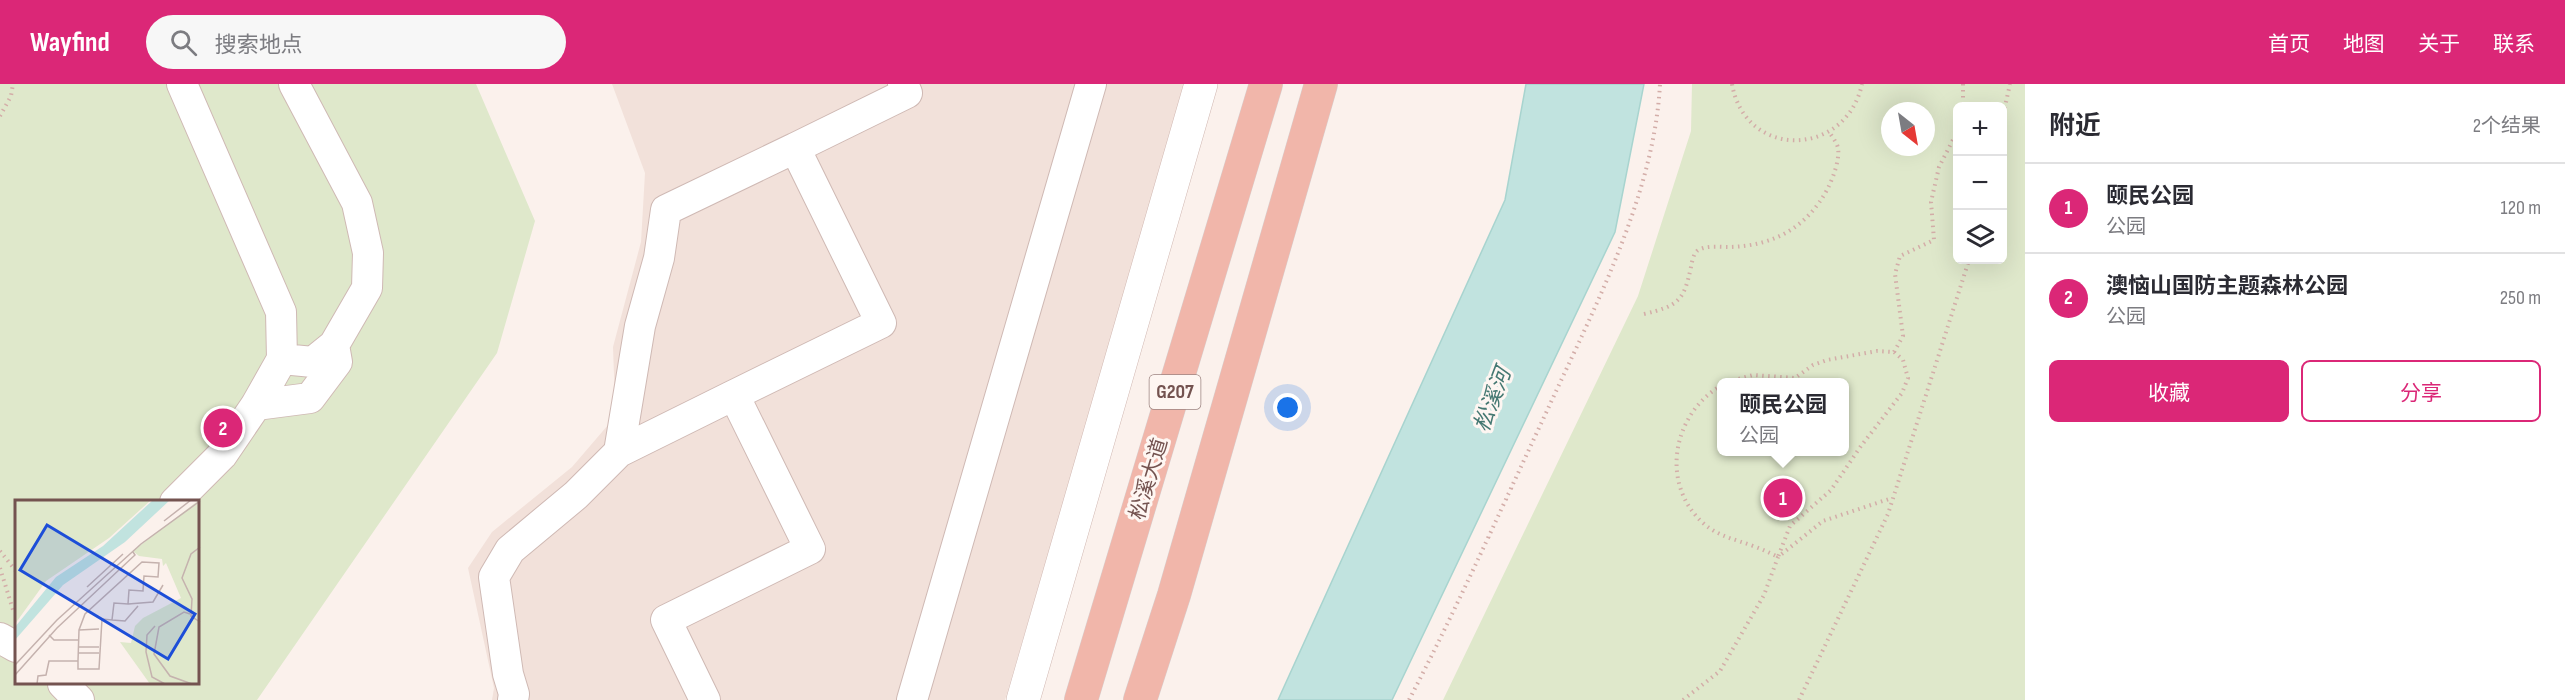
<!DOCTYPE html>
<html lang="zh">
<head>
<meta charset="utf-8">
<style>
	:root { --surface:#fff; --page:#f7f7f7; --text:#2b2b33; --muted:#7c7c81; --line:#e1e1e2; --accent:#db2777 }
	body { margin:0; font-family:"Sofia Sans Condensed","Noto Sans SC",sans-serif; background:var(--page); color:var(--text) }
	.controls { position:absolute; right:18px; top:18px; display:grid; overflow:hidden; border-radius:9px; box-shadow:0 6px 24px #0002 }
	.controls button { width:54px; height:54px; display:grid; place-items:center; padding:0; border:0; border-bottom:2px solid var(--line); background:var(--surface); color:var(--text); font:30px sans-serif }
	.compass { position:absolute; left:1881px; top:18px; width:54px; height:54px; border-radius:50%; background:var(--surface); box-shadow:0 6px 24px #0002; rotate:149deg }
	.you { position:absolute; left:1288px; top:324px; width:21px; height:21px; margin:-15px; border:4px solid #fff; border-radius:50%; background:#1a73e8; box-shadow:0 0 0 9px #1a73e833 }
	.badge { display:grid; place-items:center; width:39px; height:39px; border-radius:50%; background:var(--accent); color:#fff; font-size:20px; font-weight:700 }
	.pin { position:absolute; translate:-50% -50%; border:3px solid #fff; box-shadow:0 2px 6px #0006 }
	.popup { position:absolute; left:1717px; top:294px; width:132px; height:78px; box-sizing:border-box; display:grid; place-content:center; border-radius:9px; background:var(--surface); filter:drop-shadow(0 2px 4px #0005); font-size:20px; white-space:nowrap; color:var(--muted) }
	.popup b { font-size:22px; color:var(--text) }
	.popup::after { content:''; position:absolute; left:50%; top:100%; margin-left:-12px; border:12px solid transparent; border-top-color:var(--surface) }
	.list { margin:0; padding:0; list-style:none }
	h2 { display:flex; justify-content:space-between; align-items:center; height:78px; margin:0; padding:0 24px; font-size:26px }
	h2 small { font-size:20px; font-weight:400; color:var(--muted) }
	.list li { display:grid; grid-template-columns:39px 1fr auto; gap:18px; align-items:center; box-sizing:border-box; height:90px; padding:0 24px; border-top:2px solid var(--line) }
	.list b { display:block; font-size:22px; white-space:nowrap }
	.list p { margin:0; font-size:20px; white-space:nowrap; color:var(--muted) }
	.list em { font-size:20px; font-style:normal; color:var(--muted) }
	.actions { display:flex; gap:12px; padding:18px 24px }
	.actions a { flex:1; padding:14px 0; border:2px solid var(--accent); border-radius:9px; text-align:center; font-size:21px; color:var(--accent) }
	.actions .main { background:var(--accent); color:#fff }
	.icon { flex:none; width:33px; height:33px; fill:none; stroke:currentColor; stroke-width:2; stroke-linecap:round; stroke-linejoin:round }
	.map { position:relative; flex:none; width:2025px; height:616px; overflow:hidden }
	header { display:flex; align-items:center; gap:36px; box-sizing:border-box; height:84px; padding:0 30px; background:var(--accent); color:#fff }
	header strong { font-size:28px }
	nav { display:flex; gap:33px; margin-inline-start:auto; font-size:21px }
	.search { width:420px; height:54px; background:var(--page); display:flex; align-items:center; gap:15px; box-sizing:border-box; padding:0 21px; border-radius:33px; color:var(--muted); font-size:22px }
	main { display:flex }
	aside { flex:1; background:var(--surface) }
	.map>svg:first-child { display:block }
	.residential { fill:#f2e1da }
	.green { fill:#dfe8cb; fill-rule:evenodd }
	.water { fill:#c1e3df; stroke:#a8d4cf; stroke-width:1.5 }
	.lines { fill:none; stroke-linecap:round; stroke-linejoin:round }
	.minor-casing { stroke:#cfb9b4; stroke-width:32 }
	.secondary-casing { stroke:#d1b8b2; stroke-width:34 }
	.trunk-casing { stroke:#d8cfce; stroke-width:34 }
	.path { stroke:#d3ada8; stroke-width:4; stroke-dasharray:1.5 4.5; stroke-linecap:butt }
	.minor { stroke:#fff; stroke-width:30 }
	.secondary { stroke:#fff; stroke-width:33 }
	.trunk { stroke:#f1b6aa; stroke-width:33 }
	.labels { text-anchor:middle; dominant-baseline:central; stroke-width:6; stroke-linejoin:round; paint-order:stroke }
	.shield { fill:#fef6f2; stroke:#9d8481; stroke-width:1.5 }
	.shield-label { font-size:20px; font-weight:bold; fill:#745350 }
	.street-label { font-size:21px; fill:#745350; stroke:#fef6f2 }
	.water-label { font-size:22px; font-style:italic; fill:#457872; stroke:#fef6f2 }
	.inset-road { fill:none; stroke:#c5b2ae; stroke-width:1.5 }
	.view { fill:#1d4ed8; fill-opacity:0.15; stroke:#1d4ed8; stroke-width:3 }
	.inset-edge { fill:none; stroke:#745350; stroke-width:3 }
</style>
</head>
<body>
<header>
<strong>Wayfind</strong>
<div class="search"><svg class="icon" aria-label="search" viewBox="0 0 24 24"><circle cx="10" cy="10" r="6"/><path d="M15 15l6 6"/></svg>搜索地点</div>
<nav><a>首页</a><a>地图</a><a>关于</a><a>联系</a></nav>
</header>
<main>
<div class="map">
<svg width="2025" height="616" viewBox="0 0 2025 616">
	<rect width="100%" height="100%" fill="#fbf1ec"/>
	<path class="residential" d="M612,0H1187L1005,616H492L494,604L468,484L492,448L572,383L608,341L615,319L613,263L641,158L645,89Z"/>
	<path class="green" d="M0,0H476L535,137L497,269L257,616H0ZM16,418H198V600H16Z
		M1692,0H2025V616H1443L1638,212L1691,47ZM2002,22V176H1958V22ZM1890,27H1926V63H1890ZM1722,298H1844V368H1722Z"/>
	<path class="water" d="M1526,0H1644L1615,148L1392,616H1278L1505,116Z"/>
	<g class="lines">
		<defs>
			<path id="minor" d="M294,0L357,119L368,169L367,204L334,261
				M256,321L310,314L337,278L334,261L313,278L282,275
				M619,368L640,242L659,174L666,126L795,64
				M175,418L222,371L256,321L282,275L281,228L182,0
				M0,554L16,563
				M63,600L79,616
				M513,616L514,610L508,590L494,493L510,466L576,411L619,368L734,311
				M705,616L666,536L810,465L734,311L881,239L795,64L907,9L903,0
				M912,616L1091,0"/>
			<path id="secondary" d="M1023,616L1201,0"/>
			<path id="trunk" d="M1081,616L1266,0
				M1140,616L1174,511L1321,0"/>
		</defs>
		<use href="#minor" class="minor-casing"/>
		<use href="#secondary" class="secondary-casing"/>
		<use href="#trunk" class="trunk-casing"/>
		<path class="path" d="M1732,0C1745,76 1846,74 1862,0
			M1963,0V22
			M0,32L11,12L13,0
			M2002,36L2010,0
			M1644,230C1678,222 1684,217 1691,183C1692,178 1693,171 1697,167C1705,161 1719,163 1729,163C1773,162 1807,144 1828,104C1833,94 1840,75 1838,64C1837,59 1832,52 1829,48
			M1894,268L1903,252L1895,190L1900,172L1934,156L1931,118L1939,83L1958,46
			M1722,301C1673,329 1659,399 1703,439C1719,453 1735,455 1753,462C1762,465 1770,469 1778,473L1790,442L1831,406L1861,362L1902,309L1908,294L1903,276L1894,268L1877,267L1827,276L1813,281L1795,294L1753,291L1727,298
			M0,467L16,487
			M0,484L14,529
			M1409,616C1458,522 1501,425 1546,329C1592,228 1654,113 1660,0
			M1683,616L1720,587L1764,511L1778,473L1823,437L1892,414
			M1799,616L1888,430L1969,176"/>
		<use href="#minor" class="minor"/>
		<use href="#secondary" class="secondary"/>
		<use href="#trunk" class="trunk"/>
	</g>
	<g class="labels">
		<rect class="shield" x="1149.5" y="291" width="51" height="34" rx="4.5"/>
		<g class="shield-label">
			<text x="1175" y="308">G207</text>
		</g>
		<g class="street-label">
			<text transform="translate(1149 395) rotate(-73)">松溪大道</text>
		</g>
		<g class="water-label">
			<text transform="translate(1493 316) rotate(-69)">松溪河</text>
		</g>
	</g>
	<g transform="translate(15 416)">
		<rect width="184" height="184" fill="#fbf1ec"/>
		<path d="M0,0H136L94,38L31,81L0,124ZM184,0V184H135L105,142L116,143L120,126L128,118L166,98L151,63L148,66L147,59L124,56L118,51Z" fill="#dfe8cb"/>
		<path d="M138,0H155L110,42L48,85L0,140V127L41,77L88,46Z" fill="#c1e3df"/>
		<path class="inset-road" d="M149,21L176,0M185,47L176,54L167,78L177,99L176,116L185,122M72,87L108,54M113,104L138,102L148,85M175,114L169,112L144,127L139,154L155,176L177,184M97,120L110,121L123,106M140,126L132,135L131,152L137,177L150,184M64,130L84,129M34,135L39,140H64M64,147H84M64,153H84M0,165L42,120L126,44L185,1M0,175L42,128L120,55L118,52M22,184L23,176L31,175L34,161H63L64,130L70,114L127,62L144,63L143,77L129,76L128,91L114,90L113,104L99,103L97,120L87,119L84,169H63V161"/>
		<path class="view" d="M32,25L180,114L153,159L5,70Z"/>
		<rect width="184" height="184" class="inset-edge"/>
	</g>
</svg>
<div class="controls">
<button>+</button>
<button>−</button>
<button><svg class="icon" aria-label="layers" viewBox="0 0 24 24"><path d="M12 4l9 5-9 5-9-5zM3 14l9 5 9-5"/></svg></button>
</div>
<svg class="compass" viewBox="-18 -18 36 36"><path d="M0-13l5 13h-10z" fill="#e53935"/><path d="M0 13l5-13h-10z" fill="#7c7c81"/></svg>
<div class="you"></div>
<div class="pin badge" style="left:1783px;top:414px">1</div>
<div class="popup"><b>颐民公园</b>公园</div>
<div class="pin badge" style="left:223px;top:344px">2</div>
</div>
<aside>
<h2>附近<small>2个结果</small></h2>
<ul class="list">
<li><span class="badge">1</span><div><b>颐民公园</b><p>公园</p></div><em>120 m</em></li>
<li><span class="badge">2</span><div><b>澳恼山国防主题森林公园</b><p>公园</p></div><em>250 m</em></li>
</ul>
<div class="actions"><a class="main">收藏</a><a>分享</a></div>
</aside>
</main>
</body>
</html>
